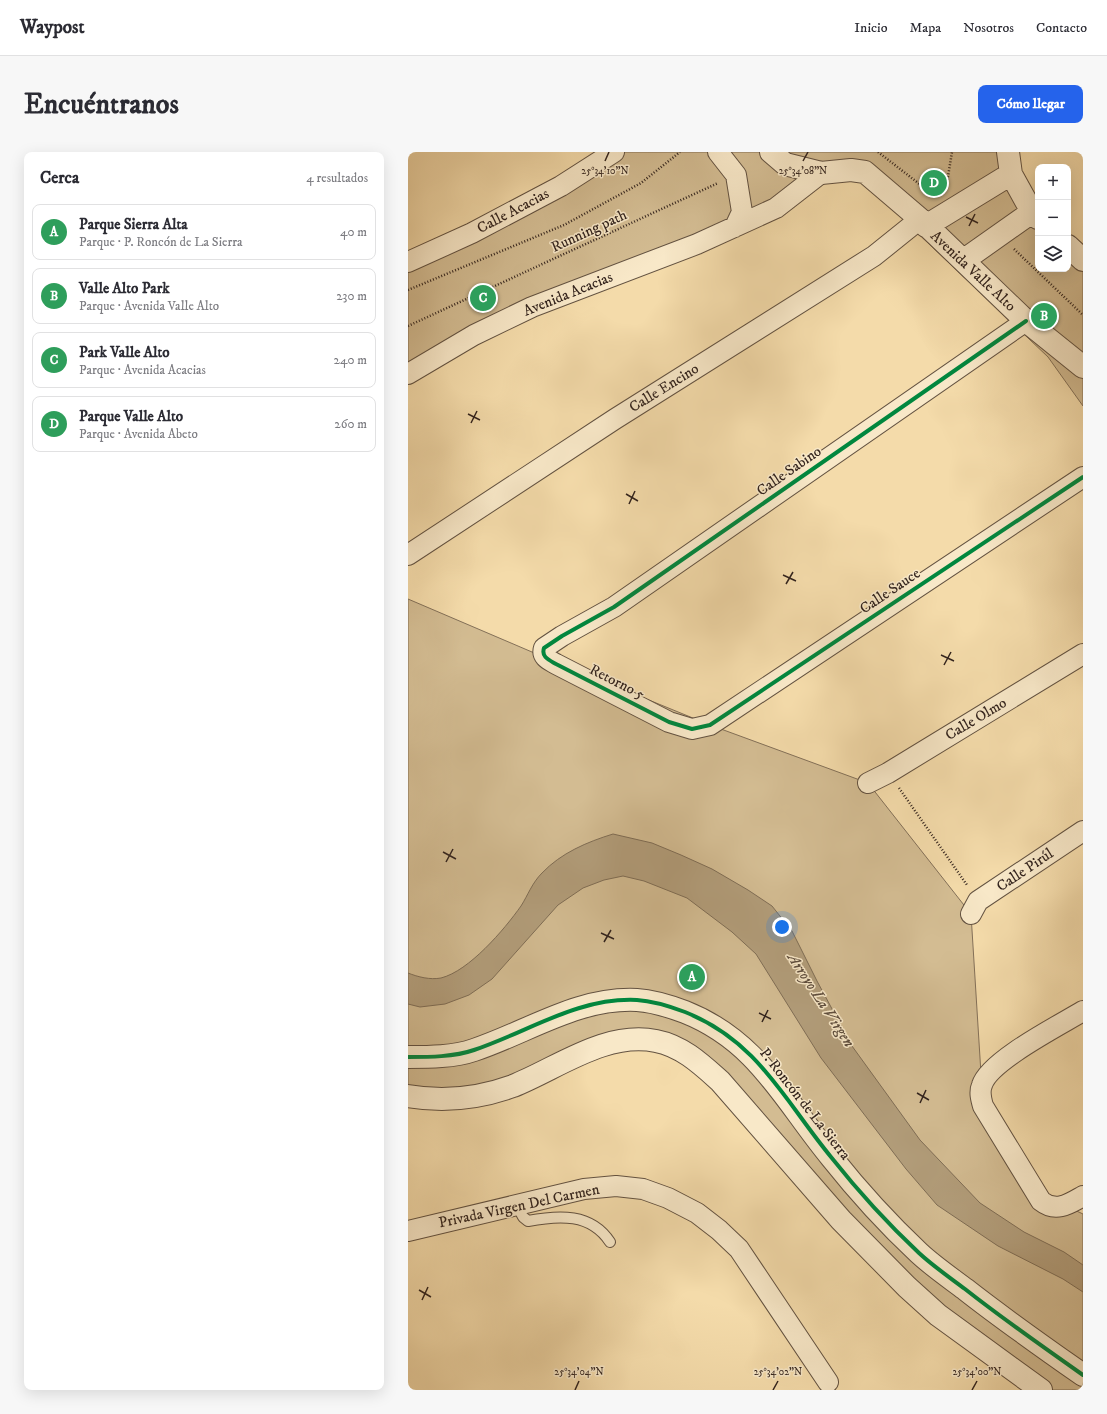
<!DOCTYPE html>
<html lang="es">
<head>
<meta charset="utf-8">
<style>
	:root { --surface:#fff; --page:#f7f7f7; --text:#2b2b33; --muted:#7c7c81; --line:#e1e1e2; --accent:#2563eb }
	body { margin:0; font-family:"IM FELL DW Pica",serif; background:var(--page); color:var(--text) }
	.controls { position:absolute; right:12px; top:12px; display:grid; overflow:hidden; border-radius:8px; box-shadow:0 4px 16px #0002 }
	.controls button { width:36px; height:36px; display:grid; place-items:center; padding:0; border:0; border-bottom:1px solid var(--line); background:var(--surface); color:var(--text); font:20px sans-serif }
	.you { position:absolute; left:374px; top:775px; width:14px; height:14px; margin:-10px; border:3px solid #fff; border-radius:50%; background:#1a73e8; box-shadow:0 0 0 6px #1a73e833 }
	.badge { display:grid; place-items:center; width:26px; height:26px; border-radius:50%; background:var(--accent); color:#fff; font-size:13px; font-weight:700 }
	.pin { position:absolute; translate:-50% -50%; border:2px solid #fff; box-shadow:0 1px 4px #0006 }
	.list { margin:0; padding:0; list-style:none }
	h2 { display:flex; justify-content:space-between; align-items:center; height:52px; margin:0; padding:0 16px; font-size:17px }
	h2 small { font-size:13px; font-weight:400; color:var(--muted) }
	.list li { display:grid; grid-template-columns:26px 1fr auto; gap:12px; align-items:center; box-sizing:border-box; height:56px; margin:0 8px 8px; padding:0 8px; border:1px solid var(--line); border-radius:8px }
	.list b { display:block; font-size:15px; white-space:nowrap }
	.list p { margin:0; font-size:13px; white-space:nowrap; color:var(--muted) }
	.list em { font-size:13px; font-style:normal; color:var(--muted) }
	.icon { flex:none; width:22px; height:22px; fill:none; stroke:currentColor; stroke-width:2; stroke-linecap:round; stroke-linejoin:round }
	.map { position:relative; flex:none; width:675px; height:1238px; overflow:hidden; border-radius:8px }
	header { display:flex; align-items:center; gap:24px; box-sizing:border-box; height:56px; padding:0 20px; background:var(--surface); border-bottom:1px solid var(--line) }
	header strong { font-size:19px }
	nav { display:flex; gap:22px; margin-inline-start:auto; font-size:14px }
	.intro { display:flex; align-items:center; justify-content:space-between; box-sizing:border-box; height:96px; padding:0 24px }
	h1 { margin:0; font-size:28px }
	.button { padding:10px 18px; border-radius:8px; background:var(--accent); color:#fff; font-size:14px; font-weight:700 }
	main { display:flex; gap:24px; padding:0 24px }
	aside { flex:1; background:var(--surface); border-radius:8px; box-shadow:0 4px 16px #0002 }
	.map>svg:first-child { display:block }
	.green { fill:#d3bc92; stroke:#837058 }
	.water { fill:#b29d7a; stroke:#7f6d55 }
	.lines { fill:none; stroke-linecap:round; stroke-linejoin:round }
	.service-casing { stroke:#635241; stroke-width:12 }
	.minor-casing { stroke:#635241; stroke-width:22 }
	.tertiary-casing { stroke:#635241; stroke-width:24 }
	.path { stroke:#33241e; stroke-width:2.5; stroke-dasharray:1 2; stroke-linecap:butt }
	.service { stroke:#f8e8c8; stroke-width:10 }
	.minor { stroke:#f8e8c8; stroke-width:20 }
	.tertiary { stroke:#f8e8c8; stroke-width:22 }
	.cycleway-casing { stroke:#f8e8c8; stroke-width:6 }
	.cycleway { stroke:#00873e; stroke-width:4 }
	.ticks { fill:none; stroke:#33241e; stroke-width:1.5 }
	.labels { text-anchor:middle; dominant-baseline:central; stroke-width:3; stroke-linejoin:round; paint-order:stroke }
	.street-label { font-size:15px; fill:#33241e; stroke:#f8e8c8 }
	.water-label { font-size:16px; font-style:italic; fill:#5f4e3e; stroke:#f8e8c8 }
	.ticks-label { font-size:10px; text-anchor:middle; fill:#33241e; stroke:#f8e8c8; stroke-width:3; stroke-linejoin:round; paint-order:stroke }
</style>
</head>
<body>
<header>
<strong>Waypost</strong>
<nav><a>Inicio</a><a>Mapa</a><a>Nosotros</a><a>Contacto</a></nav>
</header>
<div class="intro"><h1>Encuéntranos</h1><a class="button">Cómo llegar</a></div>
<main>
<aside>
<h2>Cerca<small>4 resultados</small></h2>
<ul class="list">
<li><span class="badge" style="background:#2e9e5b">A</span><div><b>Parque Sierra Alta</b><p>Parque · P. Roncón de La Sierra</p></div><em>40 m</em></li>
<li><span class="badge" style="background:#2e9e5b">B</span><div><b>Valle Alto Park</b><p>Parque · Avenida Valle Alto</p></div><em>230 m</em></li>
<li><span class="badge" style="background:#2e9e5b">C</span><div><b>Park Valle Alto</b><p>Parque · Avenida Acacias</p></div><em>240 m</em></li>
<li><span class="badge" style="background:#2e9e5b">D</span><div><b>Parque Valle Alto</b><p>Parque · Avenida Abeto</p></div><em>260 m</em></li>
</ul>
</aside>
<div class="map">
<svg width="675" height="1238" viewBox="0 0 675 1238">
	<rect width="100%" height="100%" fill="#f4dbaa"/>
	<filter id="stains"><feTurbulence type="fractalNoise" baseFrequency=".005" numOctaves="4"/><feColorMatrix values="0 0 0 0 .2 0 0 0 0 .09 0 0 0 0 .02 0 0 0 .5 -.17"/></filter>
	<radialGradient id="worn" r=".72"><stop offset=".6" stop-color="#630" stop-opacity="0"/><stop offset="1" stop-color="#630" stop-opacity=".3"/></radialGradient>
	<path class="green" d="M206,0H602L630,66V117H660V94L675,109V254L640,205L500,72L457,20L413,21L373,54L282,88L0,222V110Z
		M0,447L138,506L302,573L460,631L563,762L575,954L626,1039L675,1062V1238H633L530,1163L292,911L213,890L79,941L0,944Z"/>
	<path class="water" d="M205,682L244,691L273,703L304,717L340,738L364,754L384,779L409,829L444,894L512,988L572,1051L616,1080L656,1100L675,1113V1140L655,1127L590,1094L529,1053L498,1017L413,906L348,802L324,780L279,746L236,729L215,724L196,728L175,736L150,753L84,827L61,843L37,852L12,855L0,852V821C10,825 22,828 33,826C61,819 96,778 113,754C120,743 124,731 134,721C153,701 179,690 205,682Z"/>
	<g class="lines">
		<defs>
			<path id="service" d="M108,1052L115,1065L120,1069C151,1063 183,1061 202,1090"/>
			<path id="minor" d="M310,0L328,23L334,60L327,75
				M0,110L64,81L153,34L206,0
				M618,169L206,455L154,484L136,496C133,505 141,508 148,512L261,570L284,577L302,573L675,325
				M0,222L66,183L124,155L289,92L368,56L413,21
				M0,403L207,267L466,104L512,67
				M460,631L480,621L675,502
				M563,762L570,749L675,679
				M675,859C652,873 581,909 574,933C571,940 573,947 575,954L633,1049C648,1061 661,1052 675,1044
				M0,1079L176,1037L208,1034L235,1037L260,1046L289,1061L311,1078L331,1097L420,1230"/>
			<path id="tertiary" d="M363,0L377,12L413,21L443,18L457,20L512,67L618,169L675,215
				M600,0L603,22L624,60L630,66
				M518,74L603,22
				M660,94L675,108
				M556,108L624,60
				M0,905C21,905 46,905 66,898C120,880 170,845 229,848C246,849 261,854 277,860C350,889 376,948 423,1005C450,1039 479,1071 511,1101C525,1114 541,1125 557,1137C595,1167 635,1195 675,1223
				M0,944C35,950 72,946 105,934C150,916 197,879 248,889C274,894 293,912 312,929L433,1068L499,1135L530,1163L633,1238"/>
		</defs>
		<use href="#service" class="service-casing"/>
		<use href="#minor" class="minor-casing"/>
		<use href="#tertiary" class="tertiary-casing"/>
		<path class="path" d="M470,0L527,44
			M538,37L544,0
			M606,97L675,163
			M0,138L156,73L233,31L272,0
			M0,174L310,31
			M491,636L559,733"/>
		<use href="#service" class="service"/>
		<use href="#minor" class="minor"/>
		<use href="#tertiary" class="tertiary"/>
		<defs>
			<path id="cycleway" d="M618,169L206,455L154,484L136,496C133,505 141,508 148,512L261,570L284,577L302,573L675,325
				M0,905C21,905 46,905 66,898C120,880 170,845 229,848C246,849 261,854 277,860C350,889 376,948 423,1005C450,1039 479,1071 511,1101C525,1114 541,1125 557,1137C595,1167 635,1195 675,1223"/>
		</defs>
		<use href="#cycleway" class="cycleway-casing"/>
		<use href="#cycleway" class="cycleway"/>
	</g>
	<path class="ticks" d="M197,9L201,0M395,9L400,0M558,65L570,71M561,74L567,62M60,262L72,268M63,271L69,259M218,342L230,349M221,352L227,339M375,423L388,429M378,432L385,420M533,503L546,509M536,513L543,500M35,700L48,707M38,710L45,697M193,781L206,787M196,790L203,778M351,861L363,867M354,870L360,858M509,941L521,948M512,951L518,938M11,1138L23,1145M14,1148L20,1135M167,1238L171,1229M365,1238L370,1229M564,1238L569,1229"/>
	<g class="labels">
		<g class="street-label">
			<text transform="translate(105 59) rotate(-28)">Calle Acacias</text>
			<text transform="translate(181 79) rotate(-25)">Running path</text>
			<text transform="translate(565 119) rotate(43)">Avenida Valle Alto</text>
			<text transform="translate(160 142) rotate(-22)">Avenida Acacias</text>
			<text transform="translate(256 236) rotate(-32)">Calle Encino</text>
			<text transform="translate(381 319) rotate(-35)">Calle Sabino</text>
			<text transform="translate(482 439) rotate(-34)">Calle Sauce</text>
			<text transform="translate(209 530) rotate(27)">Retorno 5</text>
			<text transform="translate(568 567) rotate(-31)">Calle Olmo</text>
			<text transform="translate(617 718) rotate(-34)">Calle Pirúl</text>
			<text transform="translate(397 952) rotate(52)">P. Roncón de La Sierra</text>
			<text transform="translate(111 1054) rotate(-12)">Privada Virgen Del Carmen</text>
		</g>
		<g class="water-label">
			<text transform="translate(413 848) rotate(57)">Arroyo La Virgen</text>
		</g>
	</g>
	<g class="ticks-label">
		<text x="197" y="22">25°34'10"N</text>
		<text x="395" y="22">25°34'08"N</text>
		<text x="171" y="1223">25°34'04"N</text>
		<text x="370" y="1223">25°34'02"N</text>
		<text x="569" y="1223">25°34'00"N</text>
	</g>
	<rect width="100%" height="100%" filter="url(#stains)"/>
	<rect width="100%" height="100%" fill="url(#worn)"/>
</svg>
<div class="controls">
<button>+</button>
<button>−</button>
<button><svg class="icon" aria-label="layers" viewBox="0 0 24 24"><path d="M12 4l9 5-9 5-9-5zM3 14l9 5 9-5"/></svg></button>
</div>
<div class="you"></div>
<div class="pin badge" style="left:284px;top:825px;background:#2e9e5b">A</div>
<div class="pin badge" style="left:636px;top:164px;background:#2e9e5b">B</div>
<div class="pin badge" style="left:75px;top:146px;background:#2e9e5b">C</div>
<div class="pin badge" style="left:526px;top:31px;background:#2e9e5b">D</div>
</div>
</main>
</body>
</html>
